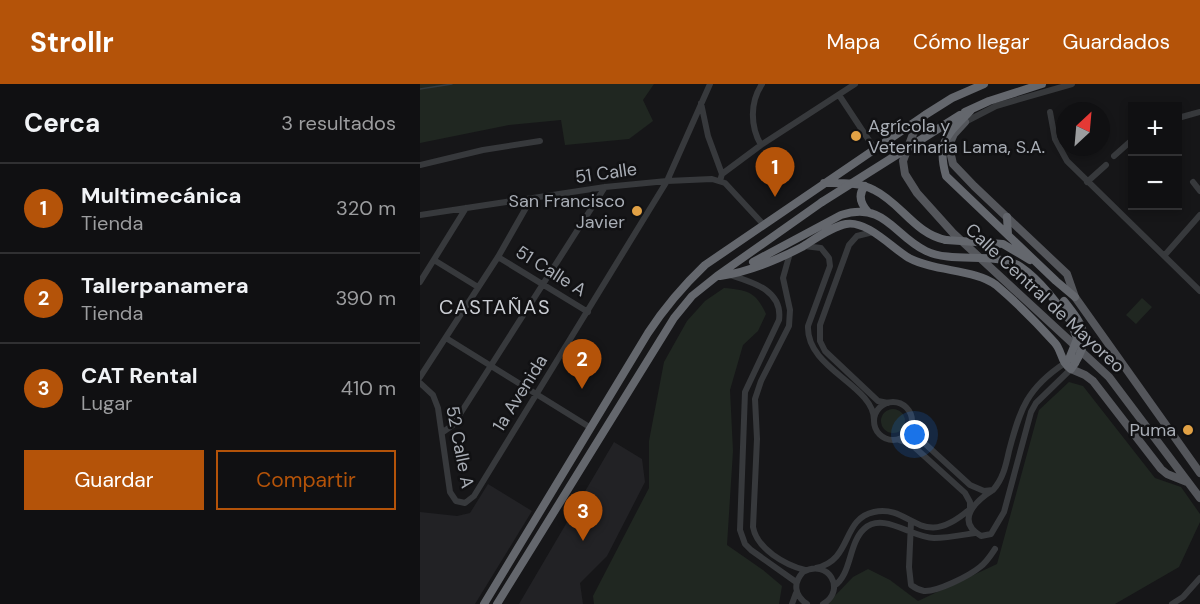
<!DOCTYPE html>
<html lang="es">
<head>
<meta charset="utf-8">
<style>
	:root { --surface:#101012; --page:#1e1e20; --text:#f1f3f6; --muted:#9c9d9f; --line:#303032; --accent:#b45309 }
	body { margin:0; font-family:"DM Sans",sans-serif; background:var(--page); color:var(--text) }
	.controls { position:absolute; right:18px; top:18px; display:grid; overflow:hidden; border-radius:0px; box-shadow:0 3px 9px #0003 }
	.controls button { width:54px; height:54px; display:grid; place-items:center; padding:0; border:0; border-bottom:2px solid var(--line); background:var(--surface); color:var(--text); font:30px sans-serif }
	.compass { position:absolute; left:636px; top:18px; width:54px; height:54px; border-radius:50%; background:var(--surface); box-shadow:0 3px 9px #0003; rotate:26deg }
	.you { position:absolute; left:495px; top:351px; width:21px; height:21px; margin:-15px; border:4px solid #fff; border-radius:50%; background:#1a73e8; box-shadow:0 0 0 9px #1a73e833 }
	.badge { display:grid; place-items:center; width:39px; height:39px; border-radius:50%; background:var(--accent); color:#fff; font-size:20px; font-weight:700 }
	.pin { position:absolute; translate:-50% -50px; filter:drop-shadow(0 2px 3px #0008) }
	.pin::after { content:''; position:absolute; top:32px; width:21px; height:18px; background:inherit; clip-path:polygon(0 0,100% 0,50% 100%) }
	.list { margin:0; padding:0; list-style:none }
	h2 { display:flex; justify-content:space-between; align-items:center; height:78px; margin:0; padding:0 24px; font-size:26px }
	h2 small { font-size:20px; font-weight:400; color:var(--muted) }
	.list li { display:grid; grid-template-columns:39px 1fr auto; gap:18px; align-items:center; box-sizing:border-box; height:90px; padding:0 24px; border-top:2px solid var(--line) }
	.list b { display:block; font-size:22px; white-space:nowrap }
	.list p { margin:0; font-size:20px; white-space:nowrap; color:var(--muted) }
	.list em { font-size:20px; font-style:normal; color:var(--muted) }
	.actions { display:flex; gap:12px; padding:18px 24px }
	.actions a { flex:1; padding:14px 0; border:2px solid var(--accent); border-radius:0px; text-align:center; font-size:21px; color:var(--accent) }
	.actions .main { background:var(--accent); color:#fff }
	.map { position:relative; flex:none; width:780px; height:520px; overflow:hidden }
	header { display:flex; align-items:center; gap:36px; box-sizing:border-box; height:84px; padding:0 30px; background:var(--accent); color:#fff }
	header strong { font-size:28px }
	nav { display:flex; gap:33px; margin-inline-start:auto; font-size:21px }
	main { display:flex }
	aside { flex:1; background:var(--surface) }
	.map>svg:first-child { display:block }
	.built { fill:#222225 }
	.green { fill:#202721 }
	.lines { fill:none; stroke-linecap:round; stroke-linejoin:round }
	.stream { stroke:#303a3f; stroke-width:1.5 }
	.minor { stroke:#37393c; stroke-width:6 }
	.major { stroke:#54565b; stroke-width:8 }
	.highway { stroke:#64676d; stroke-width:8 }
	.highway-bridge { stroke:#64676d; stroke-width:8 }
	.poi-dot { fill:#e1a145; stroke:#111113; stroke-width:2 }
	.labels { text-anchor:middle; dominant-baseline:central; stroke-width:5; stroke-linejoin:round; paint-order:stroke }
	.poi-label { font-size:18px; fill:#a9aeb6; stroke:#111113; text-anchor:end }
	.street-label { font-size:18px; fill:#a9aeb6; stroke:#111113 }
	.neighbourhood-label { font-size:20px; letter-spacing:1.5px; fill:#cacdd3; stroke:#111113 }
</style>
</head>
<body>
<header>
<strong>Strollr</strong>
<nav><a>Mapa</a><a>Cómo llegar</a><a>Guardados</a></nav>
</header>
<main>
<aside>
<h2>Cerca<small>3 resultados</small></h2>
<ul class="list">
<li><span class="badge">1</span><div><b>Multimecánica</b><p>Tienda</p></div><em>320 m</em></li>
<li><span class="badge">2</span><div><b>Tallerpanamera</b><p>Tienda</p></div><em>390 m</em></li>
<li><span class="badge">3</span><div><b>CAT Rental</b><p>Lugar</p></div><em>410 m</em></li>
</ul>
<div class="actions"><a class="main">Guardar</a><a>Compartir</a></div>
</aside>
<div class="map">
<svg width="780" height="520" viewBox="0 0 780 520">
	<rect width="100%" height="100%" fill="#161618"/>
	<path class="built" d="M194,358L222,375L225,398L187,472L160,499L163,520H99Z
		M68,400L112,427L55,520H0V428L37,432L50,429Z"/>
	<path class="green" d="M0,0H234L223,16L233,37L209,55L145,61L141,36L89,41L0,59Z
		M304,204C328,206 336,208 346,230L338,247L323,261L310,306L313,367L307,461L343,486L362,502L359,520H174L173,512L229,404V357L244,278L267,237L285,217Z
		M722,214L732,223L716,240L706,231Z
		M649,298L663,302L735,394L761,403L780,430V438L759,483L695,520H407L433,493L448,485L470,496L498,517L577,480L619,326Z
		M461 337a12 12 0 1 1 24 0a12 12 0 1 1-24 0Z"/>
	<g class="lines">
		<path class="stream" d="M0,5L32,0"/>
		<path class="minor" d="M419,11L454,64
			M281,19L288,52L302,90
			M630,28L635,55L647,77L780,207
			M758,34L780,28
			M545,38L576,22L652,0
			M341,61C330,42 330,18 342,0
			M694,72L712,56
			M0,81L63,66L120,57
			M300,97L302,90L341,61L435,0
			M667,98L686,81
			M773,98L780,107
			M0,131L185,103L247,97L292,95L305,99L343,140
			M453,148L437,152L429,161L400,241V257L405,267L458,317L468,319
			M384,162L401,164L409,174L410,182L388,242C386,285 454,301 454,336
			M370,169L363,194L370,226L369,242L341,297L335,315L337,355L333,443C337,465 365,481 385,486
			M744,172L780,131
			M78,173L168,228
			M14,176L58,203
			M310,191C332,198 363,206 359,236L325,308L320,446L325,460L331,466L376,498
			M0,198L46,124
			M26,254L171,344
			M0,293L78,173L111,115
			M0,299L13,311L18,324L30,408L36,417L45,419L54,412L247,97L290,0
			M454 337a19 19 0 1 1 38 0a19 19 0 1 1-38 0Z
			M490,346L550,401L564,407L573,406C583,395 586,381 589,367C600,325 607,304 645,279
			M23,348L33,341L185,103
			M479,356L491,360L545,409L550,418V426
			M573,406C557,416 534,436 561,452L571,450L584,428L611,328L616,319L651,285
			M491,438L489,483L491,501C495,504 499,506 504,507C517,508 549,492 560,483C566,479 571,471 575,465
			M396,484C433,476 421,435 454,428C493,420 499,469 550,425
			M414,502C432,490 428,460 444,445C463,427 492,454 514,454C528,454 542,451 555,449
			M372,520L376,509
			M387,520C374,511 373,499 383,488C408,474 427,506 403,520
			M752,520L763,513L780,494"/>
		<path class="major" d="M504,32L493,50L483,77L485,90L497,109L533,149L689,293L780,414
			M545,38L534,50L530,59V67L533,80L554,102L647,190L655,213L780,389
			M651,285L665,291L673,297L741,385L747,390L767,398"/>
		<path class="highway" d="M551,26C528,51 516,56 526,92L636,197L655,213
			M545,28L569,17L622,0
			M404,99C420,99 440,98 454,106C481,119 495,150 526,156
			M445,102C437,111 441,120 448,128
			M587,133L588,151
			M570,159L583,160L610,176
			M333,178L421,131C465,117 474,152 506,167C533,180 577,167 601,183C620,196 637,219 651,238
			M300,192C328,188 357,176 382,163C395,155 411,143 426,140C447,136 472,164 489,174C515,188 555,185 576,201C596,218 617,239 635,259C642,267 641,279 651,285L655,279
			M64,520L228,249C245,223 263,202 285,181L505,31L532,14L564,0
			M77,520L254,234L272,212L297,192L402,118"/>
		<path class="highway-bridge" d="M402,118L540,31
			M526,156L570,159
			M644,217C662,240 672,252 655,279
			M649,275L657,255L651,238"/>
	</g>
	<g class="poi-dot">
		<circle cx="436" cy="52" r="6"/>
		<circle cx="217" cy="127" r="6"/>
		<circle cx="768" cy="346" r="6"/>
	</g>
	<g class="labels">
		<g class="poi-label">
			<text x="448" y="42" text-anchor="start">Agrícola y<tspan x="448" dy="21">Veterinaria Lama, S.A.</tspan></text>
			<text x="205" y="117">San Francisco<tspan x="205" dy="21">Javier</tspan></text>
			<text x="756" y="346">Puma</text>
		</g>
		<g class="street-label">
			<text transform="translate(186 89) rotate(-8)">51 Calle</text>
			<text transform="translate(131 187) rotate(32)">51 Calle A</text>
			<text transform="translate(625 214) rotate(43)">Calle Central de Mayoreo</text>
			<text transform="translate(100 309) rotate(-58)">1a Avenida</text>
			<text transform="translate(40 363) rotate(79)">52 Calle A</text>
		</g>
		<g class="neighbourhood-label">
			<text x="75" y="223">CASTAÑAS</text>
		</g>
	</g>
</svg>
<div class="controls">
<button>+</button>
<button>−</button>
</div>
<svg class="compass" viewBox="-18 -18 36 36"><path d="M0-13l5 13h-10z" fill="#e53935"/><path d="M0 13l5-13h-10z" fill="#9c9d9f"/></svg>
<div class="you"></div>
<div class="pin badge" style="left:355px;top:113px">1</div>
<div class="pin badge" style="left:162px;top:305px">2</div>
<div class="pin badge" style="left:163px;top:457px">3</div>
</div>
</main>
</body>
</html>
